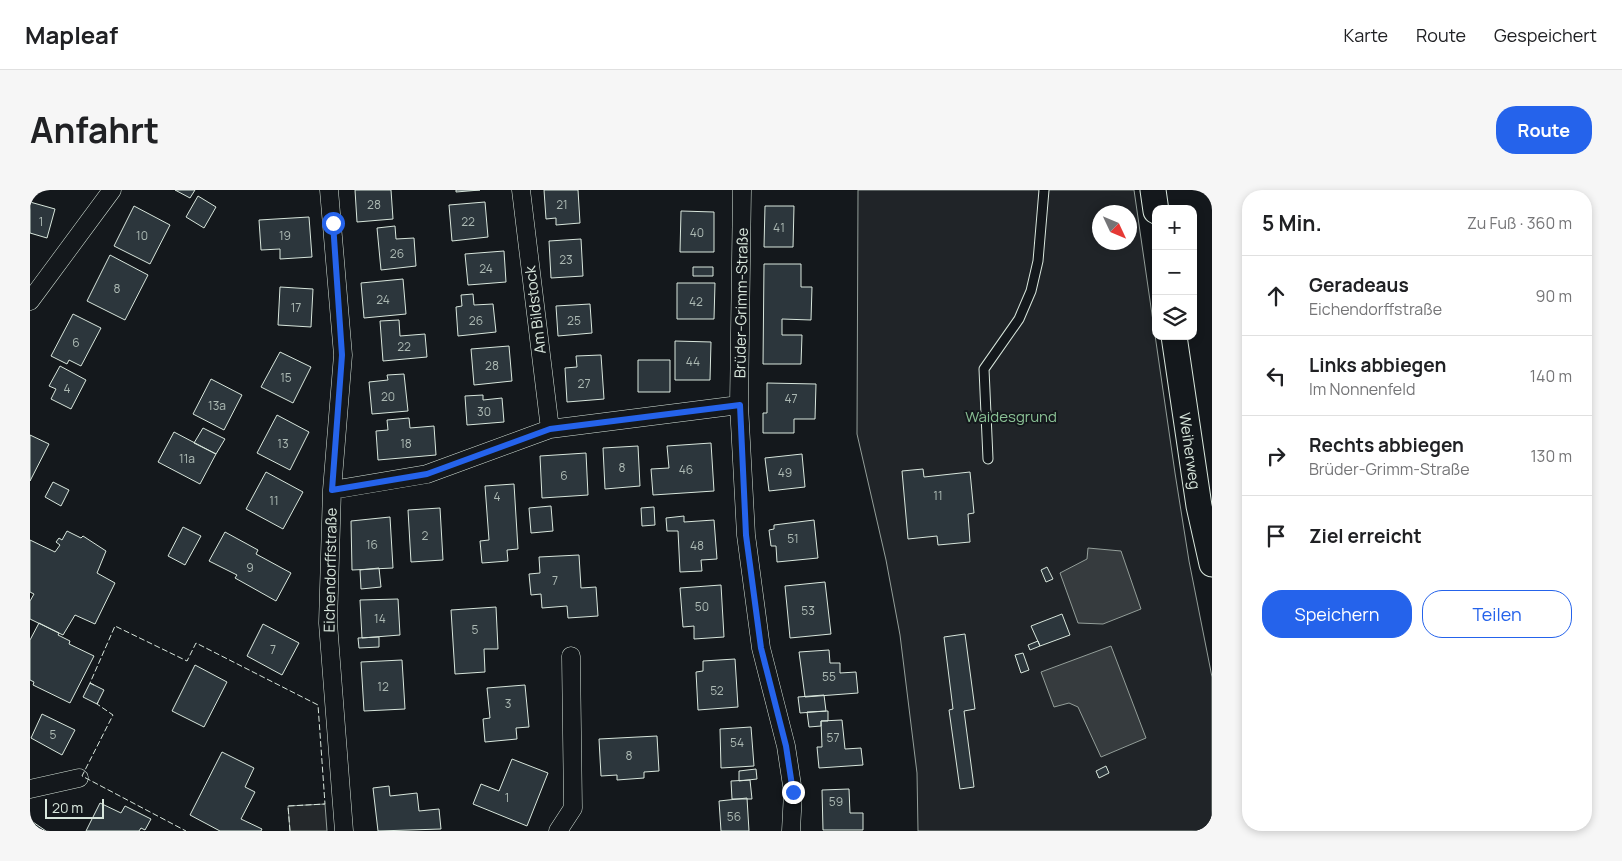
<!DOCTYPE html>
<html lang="de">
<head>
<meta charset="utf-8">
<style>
	:root { --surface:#fff; --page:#f6f6f6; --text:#202124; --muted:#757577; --line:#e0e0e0; --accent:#2563eb }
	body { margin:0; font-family:Manrope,sans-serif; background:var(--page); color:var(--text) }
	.controls { position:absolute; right:15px; top:15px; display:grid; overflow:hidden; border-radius:10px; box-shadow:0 2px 8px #0003 }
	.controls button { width:45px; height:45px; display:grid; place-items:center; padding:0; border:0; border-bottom:1px solid var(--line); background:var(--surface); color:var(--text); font:25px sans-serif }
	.compass { position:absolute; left:1062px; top:15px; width:45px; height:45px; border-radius:50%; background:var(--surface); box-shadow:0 2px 8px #0003; rotate:134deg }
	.scale { position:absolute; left:15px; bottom:12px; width:59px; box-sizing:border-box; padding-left:5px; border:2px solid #d8e6dc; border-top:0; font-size:14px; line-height:18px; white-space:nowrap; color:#d8e6dc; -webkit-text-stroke:4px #14181c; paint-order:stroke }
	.stop { position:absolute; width:15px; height:15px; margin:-11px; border:4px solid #2563eb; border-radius:50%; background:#fff }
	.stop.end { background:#2563eb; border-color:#fff; box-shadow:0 1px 5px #0008 }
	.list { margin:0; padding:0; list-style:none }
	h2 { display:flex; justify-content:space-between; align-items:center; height:65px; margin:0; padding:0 20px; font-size:21px }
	h2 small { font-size:16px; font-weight:400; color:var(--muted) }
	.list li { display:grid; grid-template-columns:32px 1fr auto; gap:15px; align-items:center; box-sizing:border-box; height:80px; padding:0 20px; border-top:1px solid var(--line) }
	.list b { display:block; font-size:19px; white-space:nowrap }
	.list p { margin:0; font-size:16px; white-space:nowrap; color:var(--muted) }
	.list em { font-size:16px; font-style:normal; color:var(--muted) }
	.actions { display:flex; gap:10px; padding:15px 20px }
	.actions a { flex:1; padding:11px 0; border:1px solid var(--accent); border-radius:20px; text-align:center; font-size:18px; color:var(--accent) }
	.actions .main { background:var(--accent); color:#fff }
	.icon { flex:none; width:28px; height:28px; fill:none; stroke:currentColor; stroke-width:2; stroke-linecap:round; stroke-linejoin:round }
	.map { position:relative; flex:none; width:1182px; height:641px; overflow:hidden; border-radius:20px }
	header { display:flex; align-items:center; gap:30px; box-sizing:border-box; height:70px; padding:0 25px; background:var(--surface); border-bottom:1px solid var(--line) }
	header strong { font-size:24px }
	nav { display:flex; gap:28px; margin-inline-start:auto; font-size:18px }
	.intro { display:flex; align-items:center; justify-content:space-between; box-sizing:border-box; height:120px; padding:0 30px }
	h1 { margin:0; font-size:35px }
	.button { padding:12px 22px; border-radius:20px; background:var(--accent); color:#fff; font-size:18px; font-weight:700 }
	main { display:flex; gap:30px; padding:0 30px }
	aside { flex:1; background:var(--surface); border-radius:20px; box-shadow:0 2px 8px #0003 }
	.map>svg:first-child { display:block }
	.green { fill:#202428; stroke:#939e99; fill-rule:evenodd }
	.parking { fill:#24282b; stroke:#939e99 }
	.water { fill:#363b3e; stroke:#939e99 }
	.building { fill:#2c363c; stroke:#d8e6dc }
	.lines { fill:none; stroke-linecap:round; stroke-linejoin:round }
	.lane-casing { stroke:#d8e6dc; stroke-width:11 }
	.street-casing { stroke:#d8e6dc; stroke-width:19 }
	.secondary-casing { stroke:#d8e6dc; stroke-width:27 }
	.lane { stroke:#14181c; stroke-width:9 }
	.street { stroke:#14181c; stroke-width:18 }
	.secondary { stroke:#14181c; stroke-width:25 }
	.fence { stroke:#d8e6dc; stroke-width:1; stroke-dasharray:6 2.5; stroke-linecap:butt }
	.route { stroke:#2563eb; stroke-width:6 }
	.labels { text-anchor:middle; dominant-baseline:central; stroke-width:4; stroke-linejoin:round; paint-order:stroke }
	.number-label { font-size:12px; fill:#adbab4 }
	.street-label { font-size:15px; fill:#d8e6dc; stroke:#14181c }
	.park-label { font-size:15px; fill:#8ac095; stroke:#14181c }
</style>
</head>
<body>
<header>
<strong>Mapleaf</strong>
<nav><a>Karte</a><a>Route</a><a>Gespeichert</a></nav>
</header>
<div class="intro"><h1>Anfahrt</h1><a class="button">Route</a></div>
<main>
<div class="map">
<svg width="1182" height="641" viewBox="0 0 1182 641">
	<rect width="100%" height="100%" fill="#14181c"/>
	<path class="green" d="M828,0H1104L1145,283L1159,371L1182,487V641H888L887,583L870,445L856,370L827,244ZM1070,22H1100V52H1070Z"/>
	<path class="parking" d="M295,614L297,641H260L258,616Z"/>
	<path class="water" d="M1058,358L1091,361L1111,419L1073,434L1048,433L1030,383L1057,369Z
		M1081,456L1116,548L1071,567L1048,517L1039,513L1024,517L1011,482Z"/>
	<path class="building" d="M145,0H165L160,8Z
		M325,0H361L363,29L327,32Z
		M426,0H450L426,2Z
		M514,0H548L550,33L526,35V28L516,29Z
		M168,6L186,17L174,38L156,27Z
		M0,12L25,19L17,48L0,43Z
		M455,12L458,47L422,51L419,15Z
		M104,16L140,35L120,74L84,56Z
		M735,16H764L763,57H734Z
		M651,21L684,22V62H650Z
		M279,27L282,67L250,69V59L231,60L229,30Z
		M365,36L366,49L384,48L386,76L351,80L347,38Z
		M551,49L553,86L521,88L519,51Z
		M474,61L476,92L438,95L435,64Z
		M80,65L118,85L95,130L57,111Z
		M734,74H771V97H782L781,130L752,129V145H772L771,174H733Z
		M663,77H683V86H663Z
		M373,89L376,124L334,128L331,93Z
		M647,93H685L684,129H647Z
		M250,97L283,99L281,137L248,135Z
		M443,104L444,115L463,114L466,142L428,146L426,117L432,116L431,105Z
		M560,114L562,143L528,146L526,116Z
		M43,124L71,138L51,176L39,170L37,174L21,166Z
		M369,130L370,146L395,144L397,167L353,171L350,131Z
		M645,151L681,152L680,190H645Z
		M479,156L482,191L444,195L441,159Z
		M250,162L281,177L263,213L231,197Z
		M571,165L574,209L537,212L535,178L547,177L546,166Z
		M608,170H640V202H608Z
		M30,176L56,190L41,219L21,209L26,199L19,196Z
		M374,184L378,221L342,224L339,192L358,190L357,185Z
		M181,189L212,205L194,240L163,224Z
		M737,193L786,194L785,229H764V243H733V223H737Z
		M453,205V210L472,208L474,232L437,235L435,206Z
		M247,225L279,242L260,280L227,263Z
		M379,228L380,238L404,236L406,265L348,270L346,241L358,240L357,230Z
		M173,238L195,249L186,264L164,253Z
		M144,242L186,264L170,294L128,272Z
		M0,245L19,254L0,291Z
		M681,253L684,301L623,305L621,279L639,278L637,256Z
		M608,256L610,296L575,299L573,258Z
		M556,263L558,305L512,308L510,266Z
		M772,264L775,297L739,301L735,268Z
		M893,279L894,287L940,282L944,323L938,324L940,352L908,355L907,346L878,349L872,281Z
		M236,282L273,302L253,339L216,319Z
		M23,292L39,300L31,316L15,307Z
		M484,294L488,359L477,360L478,371L452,373L450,351L459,350L455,296Z
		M521,316L523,341L501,343L499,318Z
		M624,317L625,335L612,336L611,318Z
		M410,318L413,370L381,372L378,320Z
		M654,326V332L684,330L687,369L671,370L672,381L650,382L648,341H637L636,328Z
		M360,327L363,378L322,380L321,331Z
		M784,330L788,368L747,372L746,356H741L739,340L744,339V335Z
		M153,337L171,346L155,375L138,366Z
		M37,341L51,348L53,346L76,361L67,383L85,393L65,434L45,425L33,445L0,429V411L4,404L0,402V350L25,362L30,355L26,352L29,348L32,350Z
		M195,342L228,360L226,364L261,383L246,411L205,388L207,385L179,371Z
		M549,365L551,398L566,397L568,426L538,428L537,416L512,418L511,404L501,405L499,384L510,383L509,367Z
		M1017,377L1023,389L1016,392L1011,380Z
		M349,378L351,397L331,399L330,380Z
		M795,392L801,444L760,448L755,396Z
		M691,395L694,447L664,449V436L653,437L650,398Z
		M368,409L370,445L332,448L330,410Z
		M466,417L468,459H454L455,482L425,484L421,420Z
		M1032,424L1040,445L1010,456L1001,436Z
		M9,433L29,443L28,445L40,451L39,454L64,466L40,513L3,495L4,492L0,490V450Z
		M233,434L269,453L252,485L217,466Z
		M935,444L945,519L934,521L944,597L930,599L919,520L923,519L914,447Z
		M349,447V457L329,458L328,448Z
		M1008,451L1010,456L1000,460L998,455Z
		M799,460L800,473H810V483L826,482L828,503L775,507L769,462Z
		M993,463L999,480L991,483L985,465Z
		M705,469L708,517L668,520L666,482L673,481V471Z
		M372,470L375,519L334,521L331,472Z
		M165,475L197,492L174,537L142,521Z
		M60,493L74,500L67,514L53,507Z
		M495,495L499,537L486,538L487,549L455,552L453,529L460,528L457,498Z
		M794,505L796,521L770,523L768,507Z
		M798,521V531H791V536L779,537L777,522Z
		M12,524L45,540L32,565L1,548Z
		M812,530L815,559L831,558L833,575L789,578L787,557H792L791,531Z
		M721,537L724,576L691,578L690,539Z
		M627,546L629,581L614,582V588L587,590V585L571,586L569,549Z
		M192,562L224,578L215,597L225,602L211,629L232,639L231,641H190L160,625Z
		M482,569L518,583L497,636L443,614L451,594L469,601Z
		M1076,576L1079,583L1069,588L1066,581Z
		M726,579L727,589L709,591V581Z
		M720,590L722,609H702L701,591Z
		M359,596L360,606L387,603L389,621L409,619L411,639L348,641L343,598Z
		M819,599L820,623H833V640H793L792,600Z
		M717,608L719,641H691L689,611Z
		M70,613L91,623L95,616L121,629L115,640L111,638L109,641H56Z
		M0,630L16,641H0Z"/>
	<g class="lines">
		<defs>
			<path id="lane" d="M958,269L954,179L989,129L1001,101L1008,71L1014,0"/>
			<path id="street" d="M299,0L313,165L302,300L298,433L314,641
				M491,0L520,239
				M712,0L709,215L716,345L731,458L756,556L763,602L761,641
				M0,111L82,0
				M302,300L397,284L520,239L709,215
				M0,599L49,588
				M528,641L543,618L541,466"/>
			<path id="secondary" d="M1123,0L1126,21
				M1144,146L1169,316L1182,374"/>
		</defs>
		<use href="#lane" class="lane-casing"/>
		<use href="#street" class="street-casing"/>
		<use href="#secondary" class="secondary-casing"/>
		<use href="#lane" class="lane"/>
		<use href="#street" class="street"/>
		<use href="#secondary" class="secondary"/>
		<path class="fence" d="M64,495L60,493L85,436L157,471L166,453L288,515L295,614L258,616L260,641
			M68,512L67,514L83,525L52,586L156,641"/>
	</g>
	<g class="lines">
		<path class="route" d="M303,33L312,165L302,300L397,284L520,239L710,215L716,345L731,458L756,556L763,602"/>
	</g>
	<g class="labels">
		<g class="number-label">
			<text x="344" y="14">28</text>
			<text x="532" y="14">21</text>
			<text x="11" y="31">1</text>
			<text x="438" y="31">22</text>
			<text x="749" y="37">41</text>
			<text x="667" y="42">40</text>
			<text x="112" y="45">10</text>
			<text x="255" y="45">19</text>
			<text x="367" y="63">26</text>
			<text x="536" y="69">23</text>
			<text x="456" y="78">24</text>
			<text x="87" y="98">8</text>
			<text x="353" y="109">24</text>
			<text x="666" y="111">42</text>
			<text x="266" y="117">17</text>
			<text x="446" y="130">26</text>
			<text x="544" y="130">25</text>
			<text x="46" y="152">6</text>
			<text x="374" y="156">22</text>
			<text x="663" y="171">44</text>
			<text x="462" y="175">28</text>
			<text x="256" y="187">15</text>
			<text x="554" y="193">27</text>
			<text x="37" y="198">4</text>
			<text x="358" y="206">20</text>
			<text x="761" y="208">47</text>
			<text x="187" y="215">13a</text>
			<text x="454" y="221">30</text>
			<text x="253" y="253">13</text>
			<text x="376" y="253">18</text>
			<text x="157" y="268">11a</text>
			<text x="592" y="277">8</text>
			<text x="656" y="279">46</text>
			<text x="755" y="282">49</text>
			<text x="534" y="285">6</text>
			<text x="908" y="305">11</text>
			<text x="467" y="306">4</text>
			<text x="244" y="310">11</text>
			<text x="395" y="345">2</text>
			<text x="763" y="348">51</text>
			<text x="342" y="354">16</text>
			<text x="667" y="355">48</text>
			<text x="220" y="377">9</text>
			<text x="525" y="390">7</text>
			<text x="672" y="416">50</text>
			<text x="778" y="420">53</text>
			<text x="350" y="428">14</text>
			<text x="445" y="439">5</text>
			<text x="243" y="459">7</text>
			<text x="799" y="486">55</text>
			<text x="353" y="496">12</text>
			<text x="687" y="500">52</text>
			<text x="478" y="513">3</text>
			<text x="23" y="544">5</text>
			<text x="803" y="547">57</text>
			<text x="707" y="552">54</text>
			<text x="599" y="565">8</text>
			<text x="477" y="607">1</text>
			<text x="806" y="611">59</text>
			<text x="704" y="626">56</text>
		</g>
		<g class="street-label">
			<text transform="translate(711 113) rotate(-89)">Brüder-Grimm-Straße</text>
			<text transform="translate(505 120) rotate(-97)">Am Bildstock</text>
			<text transform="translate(1160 261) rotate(82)">Weiherweg</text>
			<text transform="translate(300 380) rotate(-89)">Eichendorffstraße</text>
		</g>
		<g class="park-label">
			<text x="981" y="226">Waidesgrund</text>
		</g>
	</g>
</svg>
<div class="controls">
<button>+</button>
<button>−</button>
<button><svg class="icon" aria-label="layers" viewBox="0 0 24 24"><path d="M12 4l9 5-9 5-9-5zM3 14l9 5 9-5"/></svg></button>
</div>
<svg class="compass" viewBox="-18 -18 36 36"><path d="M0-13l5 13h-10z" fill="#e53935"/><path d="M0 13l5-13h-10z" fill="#757577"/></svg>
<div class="scale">20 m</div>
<div class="stop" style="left:303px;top:33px"></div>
<div class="stop end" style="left:763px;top:602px"></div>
</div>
<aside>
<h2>5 Min.<small>Zu Fuß · 360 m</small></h2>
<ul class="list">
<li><svg class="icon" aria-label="ahead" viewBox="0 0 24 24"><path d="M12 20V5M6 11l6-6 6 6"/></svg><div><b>Geradeaus</b><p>Eichendorffstraße</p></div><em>90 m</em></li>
<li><svg class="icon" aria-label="left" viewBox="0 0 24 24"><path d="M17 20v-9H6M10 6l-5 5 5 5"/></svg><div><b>Links abbiegen</b><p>Im Nonnenfeld</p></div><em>140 m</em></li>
<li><svg class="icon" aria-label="right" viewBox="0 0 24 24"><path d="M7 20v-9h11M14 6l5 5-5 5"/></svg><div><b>Rechts abbiegen</b><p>Brüder-Grimm-Straße</p></div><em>130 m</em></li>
<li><svg class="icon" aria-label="arrive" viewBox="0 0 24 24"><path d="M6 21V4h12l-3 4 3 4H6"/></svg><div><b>Ziel erreicht</b></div></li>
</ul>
<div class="actions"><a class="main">Speichern</a><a>Teilen</a></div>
</aside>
</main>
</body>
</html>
